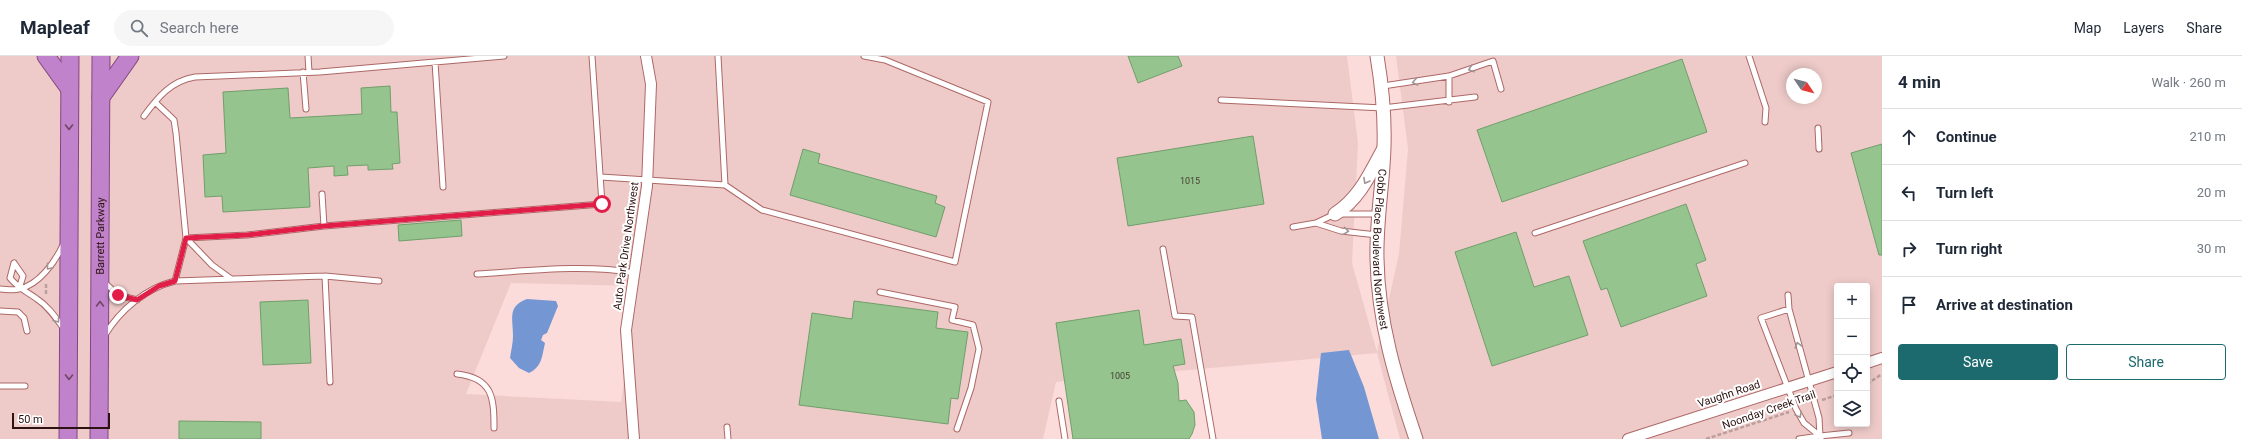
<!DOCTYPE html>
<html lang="en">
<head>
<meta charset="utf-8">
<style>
	:root { --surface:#fff; --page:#f6f6f7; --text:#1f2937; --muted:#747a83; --line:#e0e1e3; --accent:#1c696e }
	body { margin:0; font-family:Roboto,sans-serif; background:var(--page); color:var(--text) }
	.controls { position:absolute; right:12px; bottom:12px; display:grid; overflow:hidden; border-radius:4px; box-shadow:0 2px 10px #0003 }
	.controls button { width:36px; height:36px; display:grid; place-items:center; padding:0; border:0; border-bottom:1px solid var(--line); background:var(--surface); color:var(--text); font:20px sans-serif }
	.compass { position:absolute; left:1786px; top:12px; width:36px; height:36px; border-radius:50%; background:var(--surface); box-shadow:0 2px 10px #0003; rotate:125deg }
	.scale { position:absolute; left:12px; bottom:10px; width:98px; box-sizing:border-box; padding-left:4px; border:2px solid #2c1211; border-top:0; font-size:11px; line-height:14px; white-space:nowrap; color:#2c1211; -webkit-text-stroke:3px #fff; paint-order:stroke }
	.stop { position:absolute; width:12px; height:12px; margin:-9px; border:3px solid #e11d48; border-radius:50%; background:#fff }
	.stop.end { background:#e11d48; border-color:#fff; box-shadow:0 1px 4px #0008 }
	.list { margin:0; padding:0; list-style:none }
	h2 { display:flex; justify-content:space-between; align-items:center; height:52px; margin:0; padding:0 16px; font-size:17px }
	h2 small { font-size:13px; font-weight:400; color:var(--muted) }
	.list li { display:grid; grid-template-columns:26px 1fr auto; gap:12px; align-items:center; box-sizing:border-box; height:56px; padding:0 16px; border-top:1px solid var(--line) }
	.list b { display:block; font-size:15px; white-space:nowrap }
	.list em { font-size:13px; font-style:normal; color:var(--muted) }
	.actions { display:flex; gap:8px; padding:12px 16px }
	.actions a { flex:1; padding:9px 0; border:1px solid var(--accent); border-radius:4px; text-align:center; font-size:14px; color:var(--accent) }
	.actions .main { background:var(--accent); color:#fff }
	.icon { flex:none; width:22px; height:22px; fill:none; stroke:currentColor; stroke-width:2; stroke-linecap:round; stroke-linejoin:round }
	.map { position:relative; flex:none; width:1882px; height:383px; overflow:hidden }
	header { display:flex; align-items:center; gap:24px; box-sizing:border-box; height:56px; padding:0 20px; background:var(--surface); border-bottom:1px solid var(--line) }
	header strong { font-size:19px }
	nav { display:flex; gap:22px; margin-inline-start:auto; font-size:14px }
	.search { width:280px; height:36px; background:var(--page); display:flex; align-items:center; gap:10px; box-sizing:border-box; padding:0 14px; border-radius:22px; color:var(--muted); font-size:15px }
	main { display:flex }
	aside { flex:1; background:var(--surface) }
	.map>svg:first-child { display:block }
	.built { fill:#eecbc9; fill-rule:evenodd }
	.water { fill:#7496d2 }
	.building { fill:#95c48f; stroke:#719e6b }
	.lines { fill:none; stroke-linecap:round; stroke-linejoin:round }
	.service-casing { stroke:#ac6866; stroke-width:7 }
	.minor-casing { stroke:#ac6866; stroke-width:12 }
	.tertiary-casing { stroke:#ac6866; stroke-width:15 }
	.trunk-casing { stroke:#824781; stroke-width:19 }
	.path { stroke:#bb9e9c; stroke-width:2.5; stroke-dasharray:4 2; stroke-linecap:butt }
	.service { stroke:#fff; stroke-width:5 }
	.minor { stroke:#fff; stroke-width:10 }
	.tertiary { stroke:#fff; stroke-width:13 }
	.trunk { stroke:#c082ca; stroke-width:17 }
	.oneway { stroke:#a09494 }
	.oneway2 { stroke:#6f4464 }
	.route { stroke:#e11d48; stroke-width:5 }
	.labels { text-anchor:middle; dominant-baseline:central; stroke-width:4; stroke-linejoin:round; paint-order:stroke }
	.number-label { font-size:9px; fill:#463e30 }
	.street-label { font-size:11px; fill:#2c1211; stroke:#fff }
</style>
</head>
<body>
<header>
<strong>Mapleaf</strong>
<div class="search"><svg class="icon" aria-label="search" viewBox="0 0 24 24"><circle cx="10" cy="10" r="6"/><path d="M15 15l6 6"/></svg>Search here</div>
<nav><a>Map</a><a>Layers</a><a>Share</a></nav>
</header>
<main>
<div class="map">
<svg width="1882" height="383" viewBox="0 0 1882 383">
	<rect width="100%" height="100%" fill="#fbdcda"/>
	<path class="built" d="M0,0H1347L1358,87L1352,207L1377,296L1399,198L1408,93L1396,0H1882V383H1400L1377,297L1056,326L1043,383H0ZM1792,18H1816V42H1792ZM511,227L638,230L621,346L466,338ZM1837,230H1867V368H1837Z"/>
	<path class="water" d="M527,243L556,245L558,250L547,277L543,279L541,284L545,287C542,300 542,311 529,317L519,312L510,302C511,295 513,287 513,280C513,263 507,250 527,243Z
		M1349,294L1364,331L1379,383H1322L1316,343L1321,297Z"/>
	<path class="building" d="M1128,0H1178L1182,10L1138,27Z
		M1682,3L1707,76L1502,146L1477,74Z
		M390,30L391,56H397L400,107L392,108L393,113L368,114V109L347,110L348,119L334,120V110L308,112L310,151L223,156L222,140L205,141L203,99L226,97L223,36L288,32L290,62L362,58L361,32Z
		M1253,80L1264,148L1128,170L1117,102Z
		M1882,88V199H1879L1851,97Z
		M803,93L820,98L818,107L937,140L935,147L945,151L936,181L790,139Z
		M1686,148L1706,204L1696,208L1707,240L1621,271L1607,232L1601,234L1583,185Z
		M461,164L462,180L399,185L398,169Z
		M1516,176L1534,231L1569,220L1588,279L1492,310L1455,196Z
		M308,244L311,307L263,309L260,246Z
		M854,245L938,256L936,272L968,276L958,343L951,342L948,368L799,349L812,257L852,263Z
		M1139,254L1144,289L1181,283L1185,308L1173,310L1178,327L1179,345L1186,344L1194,356L1195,369L1192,378L1189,383H1073L1056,267Z
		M179,365L261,366V383H179Z"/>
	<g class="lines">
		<defs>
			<path id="service" d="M308,0L309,16
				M718,0L725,129
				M1749,0L1766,52L1765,66
				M435,6L443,131
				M303,16L306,53
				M1449,20V46
				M1383,30L1449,20L1493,5L1501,33
				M1221,44L1383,52L1475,41
				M155,46L174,64L176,77L186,182L175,225
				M144,60C158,41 171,25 195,21L320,16L504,0
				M1818,72L1819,93
				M601,121L725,129L762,154L955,206L988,46L885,4L864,0
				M322,138L324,170
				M1316,167L1341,175L1377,179
				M1293,171L1316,167L1335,158H1378
				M1535,177L1745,107
				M186,182L247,179L324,170L602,148L592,0
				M186,182L212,209L230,222
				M1163,193L1175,260L1192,261L1213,383
				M14,207L10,222C20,234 25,234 37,243C48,250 56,262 64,273
				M14,207L23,220L19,233
				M477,218C528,215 584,208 635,217
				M325,220L330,326
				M104,226L118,239L137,244
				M0,233C6,233 13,235 19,233C39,229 55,206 63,189
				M880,236L955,251L952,264L973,269L979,293L971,332L957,373
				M1788,239L1789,253L1819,362L1820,380
				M1789,253L1761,262L1796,353L1804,367L1820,380
				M0,255L18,256L24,262L27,275
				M105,279C120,254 146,232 175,225L325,220L379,225
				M457,318C493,322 494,342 494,372
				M0,330H25
				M1059,345L1065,383
				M727,371L728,383
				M1821,382L1820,380L1849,377
				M1799,383L1820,380"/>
			<path id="minor" d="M1867,307L1882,302
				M634,383L626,274L647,130L651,28L646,0
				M1628,383L1837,316"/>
			<g id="tertiary">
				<path id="s1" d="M1377,0C1382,30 1385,60 1384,91C1383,128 1376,165 1377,203C1378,266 1396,324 1416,383"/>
				<path d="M1335,158C1359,143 1370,118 1383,94"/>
			</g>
			<g id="trunk">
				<path d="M46,0L69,32"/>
				<path d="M101,41L130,0"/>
				<path d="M68,383L70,0"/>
				<path id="s2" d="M99,383L101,0"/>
			</g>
		</defs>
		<use href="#service" class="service-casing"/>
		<use href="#minor" class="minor-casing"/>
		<use href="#tertiary" class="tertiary-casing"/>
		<use href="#trunk" class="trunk-casing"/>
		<path class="path" d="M46,238V227
			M1867,328L1882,318
			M1822,344L1837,339
			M1706,383L1789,356"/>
		<use href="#service" class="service"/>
		<use href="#minor" class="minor"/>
		<use href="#tertiary" class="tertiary"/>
		<use href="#trunk" class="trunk"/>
	</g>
	<defs><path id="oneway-chevron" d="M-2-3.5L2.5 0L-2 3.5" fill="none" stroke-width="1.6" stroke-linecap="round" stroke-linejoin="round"/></defs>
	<g class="oneway">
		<use href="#oneway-chevron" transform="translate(1471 13) rotate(161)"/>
		<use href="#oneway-chevron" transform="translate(1415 26) rotate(170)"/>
		<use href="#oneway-chevron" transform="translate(1366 125) rotate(120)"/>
		<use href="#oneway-chevron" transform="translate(1346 175) rotate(8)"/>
		<use href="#oneway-chevron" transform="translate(49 211) rotate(130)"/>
		<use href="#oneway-chevron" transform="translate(57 264) rotate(54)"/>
		<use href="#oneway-chevron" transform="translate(1798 289) rotate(-105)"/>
		<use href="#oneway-chevron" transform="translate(1799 359) rotate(62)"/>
	</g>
	<g class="oneway2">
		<use href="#oneway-chevron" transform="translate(69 71) rotate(90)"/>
		<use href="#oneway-chevron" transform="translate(100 248) rotate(-90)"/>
		<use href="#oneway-chevron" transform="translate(69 321) rotate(91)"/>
	</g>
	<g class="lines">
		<path class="route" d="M118,239L137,244L159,230L175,225L186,182L247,179L324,170L602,148"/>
	</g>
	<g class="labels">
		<g class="number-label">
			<text x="1190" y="125">1015</text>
			<text x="1120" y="320">1005</text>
		</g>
		<g class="street-label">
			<text stroke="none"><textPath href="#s2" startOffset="203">Barrett Parkway</textPath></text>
			<text transform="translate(626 190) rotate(-82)">Auto Park Drive Northwest</text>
			<text stroke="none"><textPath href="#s1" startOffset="194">Cobb Place Boulevard Northwest</textPath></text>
			<text transform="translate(1729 338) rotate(-18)">Vaughn Road</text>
			<text transform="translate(1769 354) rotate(-19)">Noonday Creek Trail</text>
		</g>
	</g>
</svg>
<div class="controls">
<button>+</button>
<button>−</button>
<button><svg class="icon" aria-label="locate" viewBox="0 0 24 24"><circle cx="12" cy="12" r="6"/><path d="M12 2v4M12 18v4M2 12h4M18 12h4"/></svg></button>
<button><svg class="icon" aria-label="layers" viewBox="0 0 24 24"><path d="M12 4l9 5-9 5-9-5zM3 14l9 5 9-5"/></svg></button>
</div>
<svg class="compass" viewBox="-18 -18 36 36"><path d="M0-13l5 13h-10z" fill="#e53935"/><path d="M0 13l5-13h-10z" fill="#747a83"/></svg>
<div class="scale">50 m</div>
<div class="stop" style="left:602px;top:148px"></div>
<div class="stop end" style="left:118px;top:239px"></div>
</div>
<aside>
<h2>4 min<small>Walk · 260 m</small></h2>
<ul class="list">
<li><svg class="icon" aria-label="ahead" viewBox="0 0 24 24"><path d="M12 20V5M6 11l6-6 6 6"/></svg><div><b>Continue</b></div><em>210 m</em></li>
<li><svg class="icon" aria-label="left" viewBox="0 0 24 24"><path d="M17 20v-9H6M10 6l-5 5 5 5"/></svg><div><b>Turn left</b></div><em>20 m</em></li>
<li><svg class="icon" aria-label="right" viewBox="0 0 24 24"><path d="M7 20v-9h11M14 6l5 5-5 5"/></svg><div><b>Turn right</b></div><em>30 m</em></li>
<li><svg class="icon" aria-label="arrive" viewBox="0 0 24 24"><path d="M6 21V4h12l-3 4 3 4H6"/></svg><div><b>Arrive at destination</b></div></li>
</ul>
<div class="actions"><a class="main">Save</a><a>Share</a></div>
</aside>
</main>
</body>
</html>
